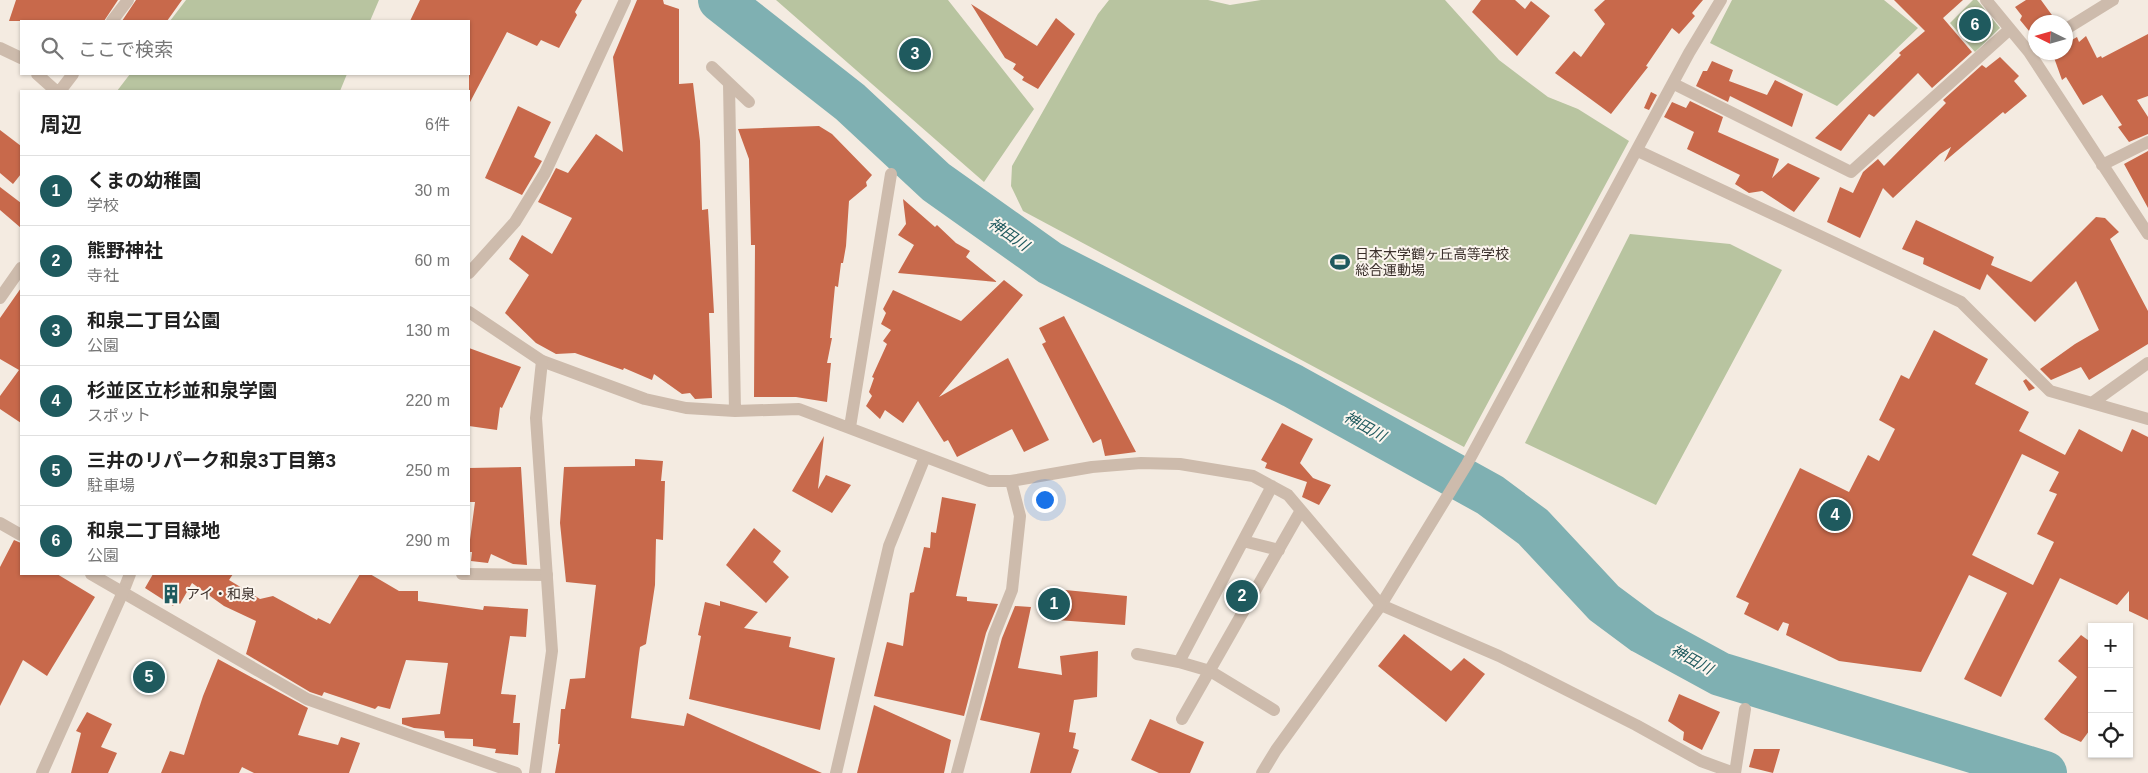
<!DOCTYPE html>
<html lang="ja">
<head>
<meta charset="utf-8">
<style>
	:root { --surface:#fff; --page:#f6f6f6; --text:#222; --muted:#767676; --line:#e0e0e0; --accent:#1f5a5e }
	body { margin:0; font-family:Arial,"Noto Sans JP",sans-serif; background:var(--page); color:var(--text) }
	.controls { position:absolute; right:15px; bottom:15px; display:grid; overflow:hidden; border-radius:0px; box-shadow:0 1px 4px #0004 }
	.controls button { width:45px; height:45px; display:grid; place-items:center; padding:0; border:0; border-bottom:1px solid var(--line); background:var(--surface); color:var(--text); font:25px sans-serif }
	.compass { position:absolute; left:2028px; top:15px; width:45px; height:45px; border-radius:50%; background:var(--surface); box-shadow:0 1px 4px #0004; rotate:275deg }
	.you { position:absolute; left:1044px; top:499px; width:18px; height:18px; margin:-12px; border:4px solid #fff; border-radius:50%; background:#1a73e8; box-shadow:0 0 0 8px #1a73e833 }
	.badge { display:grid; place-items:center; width:32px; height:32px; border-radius:50%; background:var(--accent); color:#fff; font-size:16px; font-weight:700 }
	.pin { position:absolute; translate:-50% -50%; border:2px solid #fff; box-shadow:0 1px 5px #0006 }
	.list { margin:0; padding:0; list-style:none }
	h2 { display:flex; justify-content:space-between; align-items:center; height:65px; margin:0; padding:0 20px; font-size:21px }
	h2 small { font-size:16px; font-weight:400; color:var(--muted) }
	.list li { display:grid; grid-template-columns:32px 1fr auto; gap:15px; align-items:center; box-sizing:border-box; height:70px; padding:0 20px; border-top:1px solid var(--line) }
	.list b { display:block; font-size:19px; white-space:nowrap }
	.list p { margin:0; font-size:16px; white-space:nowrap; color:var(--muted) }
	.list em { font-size:16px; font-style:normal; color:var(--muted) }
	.icon { flex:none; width:28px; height:28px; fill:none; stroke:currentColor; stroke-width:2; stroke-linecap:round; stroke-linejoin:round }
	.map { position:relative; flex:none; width:2148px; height:773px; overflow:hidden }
	.search { position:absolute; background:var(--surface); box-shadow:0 1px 4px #0004; left:20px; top:20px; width:450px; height:55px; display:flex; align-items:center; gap:12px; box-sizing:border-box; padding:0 18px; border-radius:0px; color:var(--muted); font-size:19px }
	.panel { position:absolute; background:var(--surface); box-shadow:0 1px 4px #0004; left:20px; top:90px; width:450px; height:485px; border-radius:0px }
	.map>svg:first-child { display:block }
	.green { fill:#b8c4a0 }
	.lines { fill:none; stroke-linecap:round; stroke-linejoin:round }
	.river { stroke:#7fb0b2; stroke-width:44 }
	.building { fill:#c8694b; fill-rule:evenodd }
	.minor { stroke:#cdbbac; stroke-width:12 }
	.tertiary { stroke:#cdbbac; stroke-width:12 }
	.labels { text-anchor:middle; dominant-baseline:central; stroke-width:4; stroke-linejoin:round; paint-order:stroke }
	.poi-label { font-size:14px; fill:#3b302b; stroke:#fbf5ee; text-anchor:start }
	.water-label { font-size:15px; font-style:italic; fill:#1f5a5e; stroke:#fbf5ee }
</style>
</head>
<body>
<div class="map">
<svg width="2148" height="773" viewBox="0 0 2148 773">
	<rect width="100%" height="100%" fill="#f4ebe1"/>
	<path class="green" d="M186,0H379L370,21H170Z
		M776,0H948L1034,109L984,182Z
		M1109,0H1208L1230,5L1261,0H1445L1499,60L1548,97L1578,109L1629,141L1464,447L1023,211L1011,186L1012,166L1098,14Z
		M1732,0H1884L1918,28L1837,106L1710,43Z
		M1973,0H1977L2000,28L1975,52L1950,23Z
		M130,74H347L340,91H117Z
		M1630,234L1730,244L1782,270L1656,505L1525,443Z"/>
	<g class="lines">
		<path class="river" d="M720,0L850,102L936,182L1050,263L1293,386L1490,495L1533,527L1604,603L1643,632L1720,674L2045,773"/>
	</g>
	<path class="building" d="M16,0H118L104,21H9Z
		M136,0H182L167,21H122Z
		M420,0H582L575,12L577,15L559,48L541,40L537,46L507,32L469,104V21H410Z
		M637,0H663L664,4L679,9V84L693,83L700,141L702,210L708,209L711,260L714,313H709L712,398L695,399L690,393L682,394L654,374L652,380L624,368L623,370L575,353L556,354L536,343L505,313L529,275L509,259L522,235L552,254L572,218L538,202L556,168L568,173L596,134L623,152L613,57Z
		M1481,0H1515L1525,9L1531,1L1550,16L1517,56L1472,12Z
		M1605,0H1703L1692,13L1695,16L1679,34L1672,28L1646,66L1648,67L1611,114L1555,73L1574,51L1581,57L1605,24L1594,10Z
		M1894,0H1963L1943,18L1972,52L1932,88L1918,73L1874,117L1869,114L1841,151L1815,138L1901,55L1899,53L1925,31Z
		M2026,0H2041L2057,22H2036L2034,37L2020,20L2022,16L2015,7Z
		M971,4L1037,46L1056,18L1075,34L1038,89L1022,80L1024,77L1013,69L1016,64L1005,58Z
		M2148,34V96L2137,100L2148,117V134L2129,142L2118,127L2122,125L2102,95L2083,105L2066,77L2062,80L2052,52H2066V37L2070,41L2077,37L2079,42L2086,36L2097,58L2101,56L2102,58Z
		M2000,57L2019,76L2014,81L2027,96L2005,114L2003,112L1944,162L1951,147L1940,154L1893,198L1883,188L1860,238L1827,222L1840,187L1853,193L1863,172L1878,159L1884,166L1946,103L1943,100L1982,65L1986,68Z
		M1712,61L1733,70L1729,81L1767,95L1775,80L1803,94L1792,127L1730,96L1728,102L1696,86L1703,71H1707Z
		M1651,92L1657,95L1649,110L1644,108Z
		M1690,101L1723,117L1718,132L1779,159L1772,178L1788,163L1820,178L1794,212L1762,191L1749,193L1735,184L1740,175L1687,149L1694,132L1664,117L1672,102L1686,108Z
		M518,106L551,122L534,157L542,161L522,195L485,178Z
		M819,126L832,134L872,175L866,182L867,186L849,201L846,246L843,263H841L838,287L835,286L830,338H832L827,363H831L827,402L796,397H754L755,245H751L749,159L738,129Z
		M0,130L21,146V174L13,184L0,173Z
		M2148,151V208L2124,164Z
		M0,187L21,203V228L0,210Z
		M903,199L935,227L937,225L956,243L970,251L966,257L997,282L898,273L914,245L898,235L906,224Z
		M2096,217L2105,218L2119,232L2110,239L2148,311V344L2089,380L2081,367L2051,380L2040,369L2075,344L2099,330L2076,281L2035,322L1987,274L1980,290L1923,264L1924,258L1902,249L1916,220L1994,257L1991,265L2031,282Z
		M1004,280L1023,295L939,397L1008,358L1049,440L1024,452L1012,429L957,457L948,440L944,442L918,401L903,423L885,410L880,419L866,406L872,396L869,392L874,378L872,377L887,344L883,341L891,330L881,324L886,313L883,309L893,290L961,321Z
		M21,288V423L0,409V396L19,370L0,359V318Z
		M1064,316L1136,452L1105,456L1101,439L1093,443L1042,344L1046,342L1039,328Z
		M1934,330L1988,359L1975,384L2029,412L2019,431L2065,455L2079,429L2122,452L2132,429L2148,437V620L2129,611V591L2117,605L2060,578L2001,697L1964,679L2007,593L1969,575L1921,672L1839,661L1786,635L1789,624L1783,622L1778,631L1744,614L1749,603L1736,597L1800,468L1849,492L1868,455L1879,461L1895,429L1879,420L1901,375L1909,379ZM2022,454L2059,472L2049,491L2057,494L2037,534L2054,542L2033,585L1972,555Z
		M469,348L521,367L502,408L500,407L497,430L469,426Z
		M2026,379L2035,388L2029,391L2023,381Z
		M1282,423L1313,439L1300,463L1313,478L1331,485L1319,505L1302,497L1307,482L1265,468L1267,463L1261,460Z
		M824,436L818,489L826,475L851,485L832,513L792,491Z
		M635,459L663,461L661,481H665L663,540L656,539L655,585L646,644L640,647L639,654L631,718L684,726L687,713L822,773H555L560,744H558L561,709H565L570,679L585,678L596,585L566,582L560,523L564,467L635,466Z
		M521,467L527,565L513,564L491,554L488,563L471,561L472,552H469V547L475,502H469V468Z
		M942,497L976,504L956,596L967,597V601L998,604L986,633L964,716L874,696L887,642L903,646L910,593L914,592L924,547L930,548L931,532L936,533Z
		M754,528L781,551L773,562L789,577L766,603L726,565Z
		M14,540L21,543V574H57L95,597L47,676L23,660L0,706V567Z
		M153,574H233L229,580L260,599L273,596L317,620L318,618L330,624L360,574H370L399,591H418V601L483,610L484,606L528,609L526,637L510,636L501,694L516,695L513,723H520L518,755L495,753L496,749L473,746V739L445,738L444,731L414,728L402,724V718L440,714L448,663L406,660L390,709L378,706L375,709L324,692L322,696L310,692L246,654L256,621L224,606L192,583L180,604L176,601L173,606L145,588Z
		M1055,589L1127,596L1125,625L1057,620Z
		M720,601L758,612L744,628L791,637L789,647L835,658L820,730L689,699L701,636L698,635L705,602L720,606Z
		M1015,606L1031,607L1018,668L1062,675L1060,656L1098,651L1097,697L1074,700L1069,732L1076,733L1073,748L1079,750L1071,773H1030L1040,733L980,720L1002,638Z
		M1404,634L1451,671L1464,658L1485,674L1446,722L1378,666Z
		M2081,635L2092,643V727L2081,742L2061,733L2044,719L2077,677L2058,661Z
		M218,659L308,708L298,735L338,745L341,737L360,743L349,773H254L242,767L239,773H161L170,751L184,755L203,696Z
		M1679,694L1720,712L1702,750L1683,740L1684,732L1668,721Z
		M874,705L951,740L944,773H857Z
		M87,712L112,724L101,747L117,753L108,773H71L81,733L76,731Z
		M1150,719L1204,742L1190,773H1159L1131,760Z
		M1754,749H1780L1773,773L1749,767Z"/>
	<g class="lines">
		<path class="minor" d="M1986,0L2029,52L2148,234
			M112,21L128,0
			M2066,29L2113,0
			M0,48L21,58
			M712,67L749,102
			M37,74L56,91
			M729,84L735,411
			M1674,84L1851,172L2010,29
			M60,91L73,74
			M1638,151L1961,302L2050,391L2148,419
			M2102,165L2148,142
			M469,273L515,222L545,173L625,0
			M0,298L21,268
			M469,312L542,361L645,399L686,408L735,411L799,409L989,481H1011L1092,467L1141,463L1180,464L1253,476L1288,495L1381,605L1499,656L1636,725L1701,761L1734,773
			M2092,403L2148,363
			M850,427L891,174
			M0,523L21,535
			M1243,541L1279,550
			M91,574L307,699L516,773
			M462,574L547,575
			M123,592L130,574
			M1381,605L1467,464L1689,53L1721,0
			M1137,654L1179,662L1210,671L1274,710
			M1179,662L1272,486
			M1182,719L1300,512
			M836,773L889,546L925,457
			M957,773L994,635L1012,590L1020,516L1011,481
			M1735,773L1745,709"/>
		<path class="tertiary" d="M42,773L123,592
			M535,773L552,651L536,418L542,361
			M1262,773L1276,750L1381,605"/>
	</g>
	<defs>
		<symbol id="stadium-bare" viewBox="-9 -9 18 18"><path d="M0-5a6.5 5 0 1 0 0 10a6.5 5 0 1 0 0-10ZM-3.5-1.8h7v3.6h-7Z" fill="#1f5a5e" stroke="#fbf5ee" stroke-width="2.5" paint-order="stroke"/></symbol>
		<symbol id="building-bare" viewBox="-9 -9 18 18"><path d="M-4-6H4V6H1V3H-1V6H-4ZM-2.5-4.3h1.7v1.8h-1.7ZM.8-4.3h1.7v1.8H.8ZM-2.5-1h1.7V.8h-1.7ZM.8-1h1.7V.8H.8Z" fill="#1f5a5e" stroke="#fbf5ee" stroke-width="2.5" paint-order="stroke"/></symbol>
	</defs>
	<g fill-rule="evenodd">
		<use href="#stadium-bare" x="1326" y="248" width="28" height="28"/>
		<use href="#building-bare" x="157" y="580" width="28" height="28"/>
	</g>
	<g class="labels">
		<g class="poi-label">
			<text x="1355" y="254">日本大学鶴ヶ丘高等学校<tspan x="1355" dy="16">総合運動場</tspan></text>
			<text x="186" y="594">アイ・和泉</text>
		</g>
		<g class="water-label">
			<text transform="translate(1009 234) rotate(35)">神田川</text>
			<text transform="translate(1365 426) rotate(29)">神田川</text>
			<text transform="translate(1692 659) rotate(29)">神田川</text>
		</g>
	</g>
</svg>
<div class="controls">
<button>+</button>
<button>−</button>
<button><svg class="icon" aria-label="locate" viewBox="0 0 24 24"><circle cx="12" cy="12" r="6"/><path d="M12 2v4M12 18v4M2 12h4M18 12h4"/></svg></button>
</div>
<svg class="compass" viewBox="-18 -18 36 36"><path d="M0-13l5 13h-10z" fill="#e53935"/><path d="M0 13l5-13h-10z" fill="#767676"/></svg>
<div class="you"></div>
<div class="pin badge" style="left:1054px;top:604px">1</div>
<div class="pin badge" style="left:1242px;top:596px">2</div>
<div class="pin badge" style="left:915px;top:54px">3</div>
<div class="pin badge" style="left:1835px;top:515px">4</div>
<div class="pin badge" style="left:149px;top:677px">5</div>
<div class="pin badge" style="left:1975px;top:25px">6</div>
<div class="search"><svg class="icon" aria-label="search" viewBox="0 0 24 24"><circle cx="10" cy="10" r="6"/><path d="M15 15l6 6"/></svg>ここで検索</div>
<section class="panel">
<h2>周辺<small>6件</small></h2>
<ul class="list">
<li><span class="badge">1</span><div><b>くまの幼稚園</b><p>学校</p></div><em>30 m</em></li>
<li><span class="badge">2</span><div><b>熊野神社</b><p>寺社</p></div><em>60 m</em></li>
<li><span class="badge">3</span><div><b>和泉二丁目公園</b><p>公園</p></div><em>130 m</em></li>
<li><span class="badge">4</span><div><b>杉並区立杉並和泉学園</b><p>スポット</p></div><em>220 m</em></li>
<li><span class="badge">5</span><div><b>三井のリパーク和泉3丁目第3</b><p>駐車場</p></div><em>250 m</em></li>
<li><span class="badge">6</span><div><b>和泉二丁目緑地</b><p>公園</p></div><em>290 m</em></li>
</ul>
</section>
</div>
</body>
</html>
